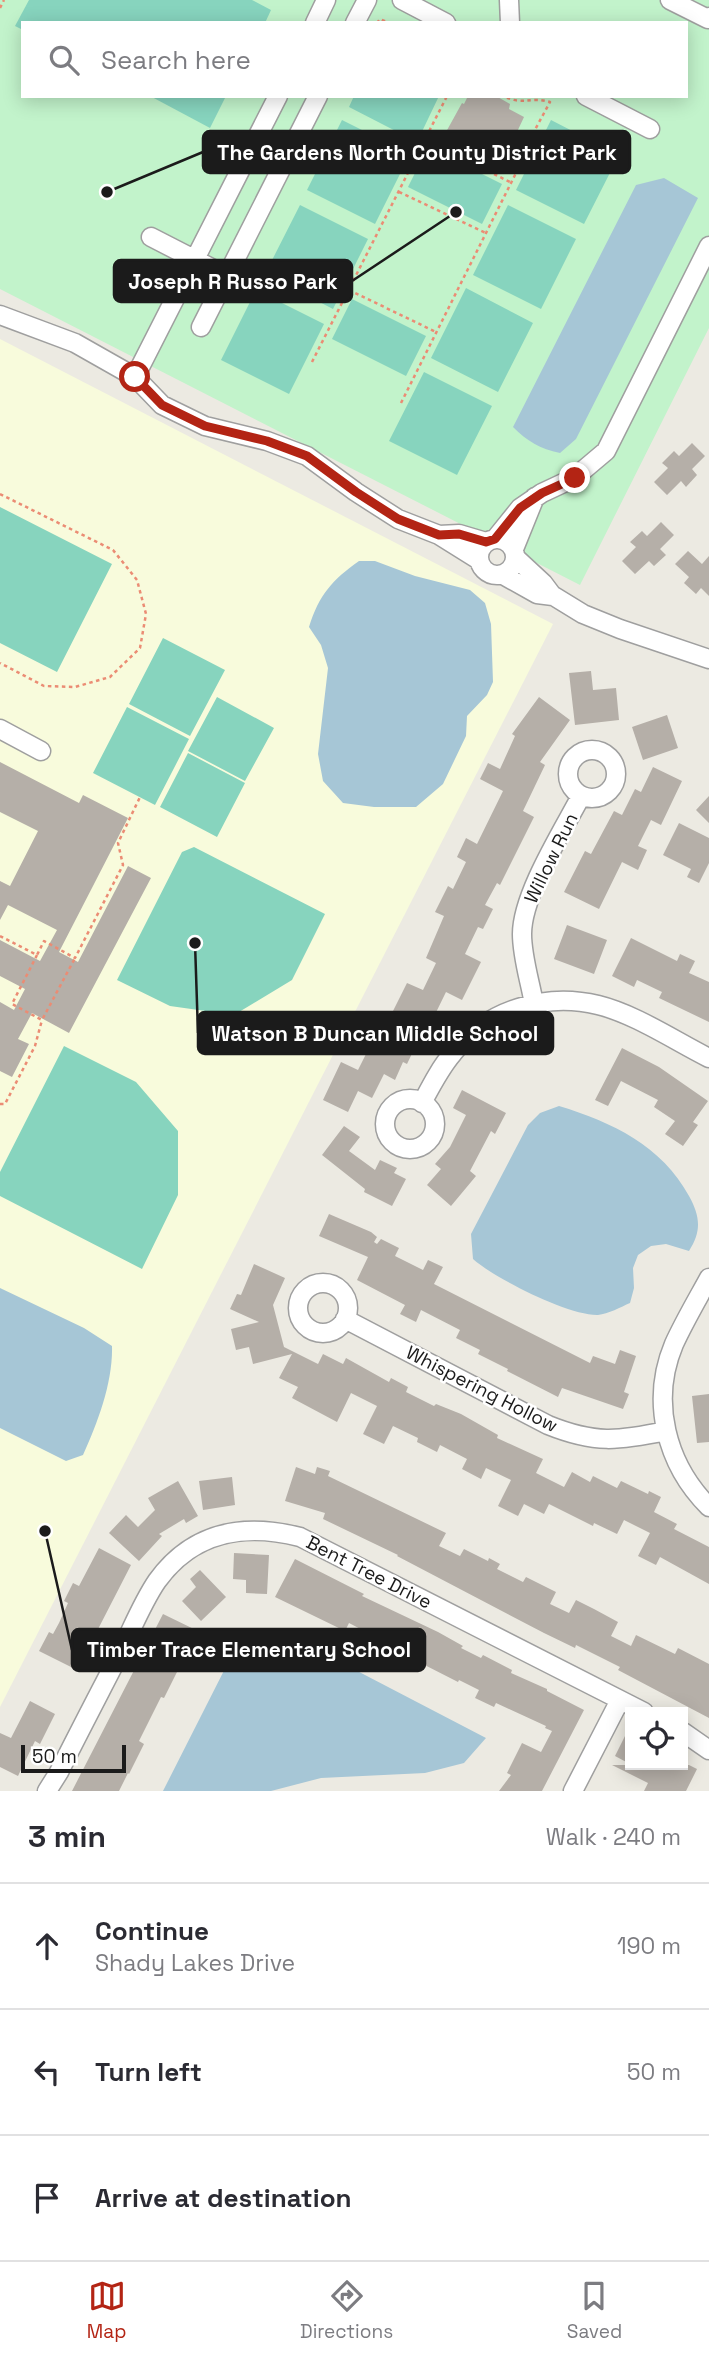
<!DOCTYPE html>
<html lang="en">
<head>
<meta charset="utf-8">
<style>
	:root { --surface:#fff; --page:#f7f7f7; --text:#2b2b33; --muted:#7c7c81; --line:#e1e1e2; --accent:#b32414 }
	body { margin:0; font-family:"Space Grotesk",sans-serif; background:var(--page); color:var(--text) }
	.controls { position:absolute; right:21px; bottom:21px; display:grid; overflow:hidden; border-radius:0px; box-shadow:0 4px 18px #0003 }
	.controls button { width:63px; height:63px; display:grid; place-items:center; padding:0; border:0; border-bottom:2px solid var(--line); background:var(--surface); color:var(--text); font:35px sans-serif }
	.scale { position:absolute; left:21px; bottom:18px; width:105px; box-sizing:border-box; padding-left:7px; border:4px solid #1b1b1b; border-top:0; font-size:19px; line-height:24px; white-space:nowrap; color:#1b1b1b; -webkit-text-stroke:5px #fff; paint-order:stroke }
	.stop { position:absolute; width:21px; height:21px; margin:-16px; border:5px solid #b32414; border-radius:50%; background:#fff }
	.stop.end { background:#b32414; border-color:#fff; box-shadow:0 2px 7px #0008 }
	.list { margin:0; padding:0; list-style:none }
	h2 { display:flex; justify-content:space-between; align-items:center; height:91px; margin:0; padding:0 28px; font-size:30px }
	h2 small { font-size:23px; font-weight:400; color:var(--muted) }
	.list li { display:grid; grid-template-columns:46px 1fr auto; gap:21px; align-items:center; box-sizing:border-box; height:126px; padding:0 28px; border-top:2px solid var(--line) }
	.list b { display:block; font-size:26px; white-space:nowrap }
	.list p { margin:0; font-size:23px; white-space:nowrap; color:var(--muted) }
	.list em { font-size:23px; font-style:normal; color:var(--muted) }
	.icon { flex:none; width:38px; height:38px; fill:none; stroke:currentColor; stroke-width:2; stroke-linecap:round; stroke-linejoin:round }
	.map { position:relative; flex:none; width:709px; height:1791px; overflow:hidden }
	.search { position:absolute; background:var(--surface); box-shadow:0 4px 18px #0003; left:21px; right:21px; top:21px; height:77px; display:flex; align-items:center; gap:18px; box-sizing:border-box; padding:0 24px; border-radius:0px; color:var(--muted); font-size:26px }
	.sheet { height:469px; background:var(--surface) }
	nav { display:flex; justify-content:space-around; align-items:center; box-sizing:border-box; height:98px; border-top:2px solid var(--line); background:var(--surface); font-size:19px; color:var(--muted) }
	nav a { display:grid; justify-items:center; gap:4px }
	nav .on { color:var(--accent) }
	.map>svg:first-child { display:block }
	.education { fill:#f8fbdc }
	.park { fill:#c2f3cb; fill-rule:evenodd }
	.pitch { fill:#87d4be }
	.water { fill:#a6c6d6 }
	.building { fill:#b5afa8 }
	.lines { fill:none; stroke-linecap:round; stroke-linejoin:round }
	.minor-casing { stroke:#9f9f9f; stroke-width:21 }
	.path { stroke:#eb8c74; stroke-width:2.5; stroke-dasharray:3.5 3.5; stroke-linecap:butt }
	.minor { stroke:#fff; stroke-width:18 }
	.route { stroke:#b32414; stroke-width:9 }
	.labels { text-anchor:middle; dominant-baseline:central; stroke-width:5; stroke-linejoin:round; paint-order:stroke }
	.street-label { font-size:19px; fill:#1b1b1b; stroke:#fff }
	.leader { fill:none; stroke:#1b1b1b; stroke-width:2.5 }
	.callout-dot { fill:#1b1b1b; stroke:#fff; stroke-width:2.5 }
	.callout { fill:#1b1b1b; stroke:#1b1b1b; stroke-width:2.5 }
	.callout-label { font-size:21px; text-anchor:middle; font-weight:bold; fill:#fff }
</style>
</head>
<body>
<div class="map">
<svg width="709" height="1791" viewBox="0 0 709 1791">
	<rect width="100%" height="100%" fill="#eceae2"/>
	<path class="education" d="M0,339L553,624L0,1707Z"/>
	<path class="park" d="M0,0H709V328L580,585L0,289ZM23,23H686V96H23Z"/>
	<path class="pitch" d="M29,0H252L271,10L265,23H23V30L15,26Z
		M150,96H226L210,128Z
		M354,96H439L417,142L349,107Z
		M342,120L410,154L375,224L307,190Z
		M551,120L619,155L584,224L516,190Z
		M428,147L502,184L482,224L408,187Z
		M300,205L368,239L333,309L265,274Z
		M508,205L576,239L541,309L473,275Z
		M466,288L533,323L498,392L431,358Z
		M256,290L324,324L289,394L221,360Z
		M352,299L426,336L406,376L332,339Z
		M424,372L492,406L457,475L389,441Z
		M0,507L112,564L57,672L0,643Z
		M163,638L225,670L190,736L129,704Z
		M217,697L274,728L245,781L188,751Z
		M127,707L189,739L155,805L93,773Z
		M188,753L245,783L217,837L160,807Z
		M194,847L325,914L292,980L234,1015L170,1006L117,980L182,852Z
		M64,1046L136,1082L178,1131V1195L142,1269L0,1196V1172Z"/>
	<path class="water" d="M664,178L698,198L576,439L560,453C540,449 527,441 513,427L636,185Z
		M359,561H375L415,576L470,590L485,603L491,624L493,682L487,695L467,716L466,736L443,784L416,807H374L343,803L323,781L318,754L328,668L321,645L309,627C319,595 332,580 359,561Z
		M559,1106C612,1122 662,1146 689,1196C700,1216 702,1231 689,1251L666,1244L651,1246L638,1255L633,1268L634,1288L630,1303C621,1307 608,1314 598,1315C569,1316 494,1278 473,1259L471,1234L528,1125L540,1113Z
		M0,1288L84,1328L112,1346C113,1382 98,1422 83,1455L66,1461L0,1428Z
		M252,1628L292,1637L486,1738L464,1763L425,1773L321,1778L271,1791H163L240,1639Z"/>
	<path class="building" d="M468,96H496L510,104L509,109L524,117L503,162L499,160L496,166L446,141V132L462,103L464,104Z
		M692,443L705,456L692,469L697,475L686,487L681,481L667,495L654,482L668,468L662,463L674,451L679,456Z
		M661,522L674,535L660,549L666,555L654,566L649,561L635,574L622,561L636,547L630,542L642,531L647,536Z
		M688,551L702,564L709,556V596L701,588L696,594L684,583L689,577L675,564Z
		M591,671L593,690L616,688L619,720L575,725L569,673Z
		M539,697L570,720L540,762L545,765L523,811L534,817L500,885L497,883L485,905L493,909L483,929L478,927L465,954L481,962L462,1000L446,992L423,1039L420,1037L407,1064L403,1062L395,1080L384,1074L372,1098L358,1091L348,1112L323,1100L341,1062L358,1070L371,1044L363,1040L372,1020L385,1027L407,983L423,990L436,963L426,958L444,916L435,912L448,886L453,889L466,862L457,857L466,838L477,844L503,791L480,779L488,763L500,769L515,736L512,734Z
		M667,715L678,748L643,760L632,727Z
		M0,762L79,803L83,795L128,818L59,952L78,962L128,866L151,878L69,1033L32,1013L18,1039L29,1044L12,1077L0,1071V1002L14,1010L25,989L0,976V940L40,961L57,930L8,905L0,920V881L10,886L38,831L0,812Z
		M653,767L682,781L661,825L651,820L638,846L647,850L638,870L622,862L599,909L564,892L585,851L591,854L614,811L622,815L635,789L641,792Z
		M709,796V823L696,810Z
		M679,823L709,838V863L699,883L687,877L691,869L663,855Z
		M567,925L607,940L594,974L554,959Z
		M631,938L677,961L680,954L695,961L689,973L709,982V1022L659,998L662,992L637,980L634,987L612,976Z
		M622,1048L659,1067L708,1101L693,1122L698,1125L683,1146L665,1134L675,1121L654,1107L658,1100L621,1081L608,1106L595,1100Z
		M462,1090L506,1113L495,1134L491,1131L470,1171L476,1176L451,1206L427,1185L441,1169L435,1164L450,1147L466,1115L453,1108Z
		M344,1126L360,1137L349,1151L375,1170L380,1160L397,1168L394,1173L406,1179L392,1206L364,1192L365,1189L322,1155Z
		M329,1214L371,1232L377,1237L374,1242L377,1244L381,1239L399,1248L395,1256L423,1270L428,1260L443,1267L434,1284L590,1363L593,1356L615,1364L620,1350L636,1356L624,1392L629,1394L623,1409L562,1388L558,1397L507,1371L508,1369L478,1354L480,1350L456,1338L460,1330L421,1310L416,1322L400,1314L405,1305L357,1280L368,1257L319,1236Z
		M254,1264L285,1278L273,1305L284,1347L318,1364L323,1354L343,1364L346,1358L389,1382L391,1378L408,1387L406,1392L434,1406L436,1404L461,1414L498,1435L497,1438L543,1459L536,1473L564,1487L572,1472L590,1482L593,1476L617,1488L621,1481L648,1494L649,1491L661,1497L654,1512L677,1524L674,1529L709,1547V1584L660,1557L656,1565L638,1556L650,1533L624,1520L617,1534L594,1523L593,1526L549,1504L544,1514L524,1504L518,1516L498,1506L511,1480L486,1468L481,1479L462,1469L467,1459L440,1445L437,1452L417,1442L418,1438L393,1426L384,1444L363,1434L377,1406L351,1393L337,1422L292,1398L298,1387L279,1378L292,1354L253,1364L249,1347L236,1350L231,1329L259,1322L230,1309L237,1294L241,1295Z
		M709,1394V1442L697,1443L692,1396Z
		M296,1467L315,1474L317,1467L330,1471L328,1476L446,1533L439,1546L460,1556L464,1549L488,1561L489,1558L500,1564L497,1569L523,1582L526,1577L556,1592L550,1604L569,1613L576,1600L594,1609L618,1622L611,1636L631,1646L636,1635L675,1654L678,1648L709,1664V1718L618,1670L620,1667L576,1645L575,1648L544,1633L397,1556L398,1555L323,1519L325,1513L285,1501Z
		M232,1477L235,1505L203,1510L199,1481Z
		M178,1481L198,1516L186,1523L184,1519L159,1534L162,1536L139,1561L109,1533L126,1515L138,1527L155,1510L148,1498Z
		M99,1548L131,1565L77,1670L39,1651L49,1632L53,1634L59,1623L68,1603L64,1601L73,1583L79,1586Z
		M234,1553L269,1555L267,1594L246,1593V1580L233,1579Z
		M295,1559L364,1594L362,1596L438,1632L463,1646L461,1648L481,1658L483,1655L512,1670L511,1673L547,1689V1691L584,1710L542,1791H499L511,1775L507,1773L522,1743L541,1752L552,1731L545,1728L546,1726L496,1703L494,1707L475,1698L479,1690L459,1680L458,1682L407,1656L405,1661L389,1654L393,1646L349,1623L345,1631L275,1597Z
		M200,1570L226,1597L201,1621L182,1601L196,1587L190,1579Z
		M163,1614L200,1632L194,1643L188,1640L175,1666L179,1668L164,1698L161,1697L139,1741L144,1744L129,1774L128,1773L119,1791H72Z
		M30,1701L55,1714L40,1744L35,1741L18,1776L0,1767V1733L11,1738Z
		M630,1726V1764L615,1756Z
		M612,1765H689L697,1769L686,1791H644L648,1783Z"/>
	<g class="lines">
		<defs>
			<path id="minor" d="M402,0L446,23
				M509,0L510,23
				M670,0L708,19L709,17
				M315,23L326,0
				M355,23L367,0
				M586,96L650,129
				M151,237L227,276
				M0,315L75,343L135,377L162,405L205,426L267,441L307,456L356,492L398,519L439,535L479,560
				M201,327L318,96
				M135,377L278,96
				M439,535L459,534L486,542
				M479 557a18 18 0 1 1 36 0a18 18 0 1 1-36 0Z
				M495,539L520,508L542,493L574,478L606,451L709,246
				M514,549L535,497
				M516,558L543,583L552,595L583,614L620,629L709,659
				M503,575L537,594L553,596
				M0,729L41,751
				M568 774a24 24 0 1 1 48 0a24 24 0 1 1-48 0Z
				M534,1004C530,981 522,957 522,934C522,895 562,832 581,796
				M385 1124a25 25 0 1 1 50 0a25 25 0 1 1-50 0Z
				M422,1103C431,1086 440,1068 453,1053C487,1010 545,992 598,1005C635,1014 675,1041 709,1058
				M709,1278C697,1300 684,1322 674,1344C650,1401 666,1464 709,1507
				M298 1308a25 25 0 1 1 50 0a25 25 0 1 1-50 0Z
				M345,1319L548,1425C595,1444 618,1441 666,1431
				M683,1732L709,1750
				M47,1791L59,1772C79,1732 100,1692 120,1653C132,1629 142,1603 157,1581C193,1531 244,1523 300,1537L644,1712
				M573,1791L620,1700"/>
		</defs>
		<use href="#minor" class="minor-casing"/>
		<path class="path" d="M0,8L4,0
			M377,23L380,19L389,23
			M425,140L510,182
			M399,192L486,233
			M349,290L436,332
			M312,362L447,96
			M401,403L526,153L524,150L550,102C530,96 523,106 503,96
			M0,494L113,550L137,580L146,614L140,648L110,677L75,687L44,686L0,663
			M0,936L37,955L44,941L75,958L123,865L118,843L140,797
			M37,955L12,1004L42,1020L75,958
			M0,1104H5L35,1046L42,1020"/>
		<use href="#minor" class="minor"/>
	</g>
	<g class="lines">
		<path class="route" d="M135,377L162,405L205,426L267,441L307,456L356,492L398,519L439,535L459,534L486,542L495,539L520,508L542,493L575,478"/>
	</g>
	<g class="labels">
		<g class="street-label">
			<text transform="translate(551 858) rotate(-64)">Willow Run</text>
			<text transform="translate(482 1389) rotate(27)">Whispering Hollow</text>
			<text transform="translate(369 1572) rotate(27)">Bent Tree Drive</text>
		</g>
	</g>
	<path class="leader" d="M107 192L203 152M456 212L352 281M195 943L198 1033M45 1531L72 1650"/>
	<g class="callout-dot">
		<circle cx="107" cy="192" r="7"/>
		<circle cx="456" cy="212" r="7"/>
		<circle cx="195" cy="943" r="7"/>
		<circle cx="45" cy="1531" r="7"/>
	</g>
	<g class="callout">
		<rect x="203" y="131" width="427" height="42" rx="7"/>
		<rect x="114" y="260" width="238" height="42" rx="7"/>
		<rect x="198" y="1012" width="355" height="42" rx="7"/>
		<rect x="72" y="1629" width="353" height="42" rx="7"/>
	</g>
	<g class="callout-label">
		<text x="417" y="160">The Gardens North County District Park</text>
		<text x="233" y="289">Joseph R Russo Park</text>
		<text x="375" y="1041">Watson B Duncan Middle School</text>
		<text x="249" y="1657">Timber Trace Elementary School</text>
	</g>
</svg>
<div class="controls">
<button><svg class="icon" aria-label="locate" viewBox="0 0 24 24"><circle cx="12" cy="12" r="6"/><path d="M12 2v4M12 18v4M2 12h4M18 12h4"/></svg></button>
</div>
<div class="scale">50 m</div>
<div class="stop" style="left:135px;top:377px"></div>
<div class="stop end" style="left:575px;top:478px"></div>
<div class="search"><svg class="icon" aria-label="search" viewBox="0 0 24 24"><circle cx="10" cy="10" r="6"/><path d="M15 15l6 6"/></svg>Search here</div>
</div>
<section class="sheet">
<h2>3 min<small>Walk · 240 m</small></h2>
<ul class="list">
<li><svg class="icon" aria-label="ahead" viewBox="0 0 24 24"><path d="M12 20V5M6 11l6-6 6 6"/></svg><div><b>Continue</b><p>Shady Lakes Drive</p></div><em>190 m</em></li>
<li><svg class="icon" aria-label="left" viewBox="0 0 24 24"><path d="M17 20v-9H6M10 6l-5 5 5 5"/></svg><div><b>Turn left</b></div><em>50 m</em></li>
<li><svg class="icon" aria-label="arrive" viewBox="0 0 24 24"><path d="M6 21V4h12l-3 4 3 4H6"/></svg><div><b>Arrive at destination</b></div></li>
</ul>
</section>
<nav>
<a class="on"><svg class="icon" aria-label="map" viewBox="0 0 24 24"><path d="M3 6l6-2 6 2 6-2v14l-6 2-6-2-6 2zM9 4v14M15 6v14"/></svg>Map</a>
<a><svg class="icon" aria-label="directions" viewBox="0 0 24 24"><path d="M12 3l9 9-9 9-9-9zM9 14v-3h6M13 9l2 2-2 2"/></svg>Directions</a>
<a><svg class="icon" aria-label="saved" viewBox="0 0 24 24"><path d="M7 4h10v16l-5-4-5 4z"/></svg>Saved</a>
</nav>
</body>
</html>
